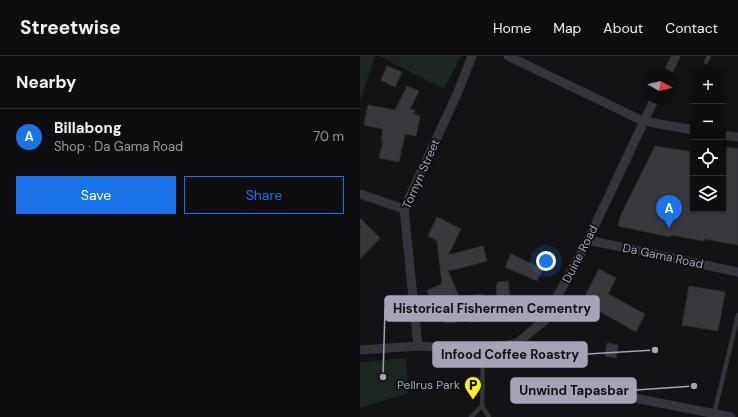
<!DOCTYPE html>
<html lang="en">
<head>
<meta charset="utf-8">
<style>
	:root { --surface:#0e0e10; --page:#1c1c1e; --text:#f1f3f6; --muted:#9b9c9f; --line:#2e2e30; --accent:#1a73e8 }
	body { margin:0; font-family:"DM Sans",sans-serif; background:var(--page); color:var(--text) }
	.controls { position:absolute; right:12px; top:12px; display:grid; overflow:hidden; border-radius:0px; box-shadow:0 1px 3px #0004 }
	.controls button { width:36px; height:36px; display:grid; place-items:center; padding:0; border:0; border-bottom:1px solid var(--line); background:var(--surface); color:var(--text); font:20px sans-serif }
	.compass { position:absolute; left:282px; top:12px; width:36px; height:36px; border-radius:50%; background:var(--surface); box-shadow:0 1px 3px #0004; rotate:98deg }
	.you { position:absolute; left:186px; top:205px; width:14px; height:14px; margin:-10px; border:3px solid #fff; border-radius:50%; background:#1a73e8; box-shadow:0 0 0 6px #1a73e833 }
	.badge { display:grid; place-items:center; width:26px; height:26px; border-radius:50%; background:var(--accent); color:#fff; font-size:13px; font-weight:700 }
	.pin { position:absolute; translate:-50% -33px; filter:drop-shadow(0 1px 2px #0008) }
	.pin::after { content:''; position:absolute; top:21px; width:14px; height:12px; background:inherit; clip-path:polygon(0 0,100% 0,50% 100%) }
	.list { margin:0; padding:0; list-style:none }
	h2 { display:flex; justify-content:space-between; align-items:center; height:52px; margin:0; padding:0 16px; font-size:17px }
	h2 small { font-size:13px; font-weight:400; color:var(--muted) }
	.list li { display:grid; grid-template-columns:26px 1fr auto; gap:12px; align-items:center; box-sizing:border-box; height:56px; padding:0 16px; border-top:1px solid var(--line) }
	.list b { display:block; font-size:15px; white-space:nowrap }
	.list p { margin:0; font-size:13px; white-space:nowrap; color:var(--muted) }
	.list em { font-size:13px; font-style:normal; color:var(--muted) }
	.actions { display:flex; gap:8px; padding:12px 16px }
	.actions a { flex:1; padding:9px 0; border:1px solid var(--accent); border-radius:0px; text-align:center; font-size:14px; color:var(--accent) }
	.actions .main { background:var(--accent); color:#fff }
	.icon { flex:none; width:22px; height:22px; fill:none; stroke:currentColor; stroke-width:2; stroke-linecap:round; stroke-linejoin:round }
	.map { position:relative; flex:none; width:378px; height:361px; overflow:hidden }
	header { display:flex; align-items:center; gap:24px; box-sizing:border-box; height:56px; padding:0 20px; background:var(--surface); border-bottom:1px solid var(--line) }
	header strong { font-size:19px }
	nav { display:flex; gap:22px; margin-inline-start:auto; font-size:14px }
	main { display:flex }
	aside { flex:1; background:var(--surface) }
	.map>svg:first-child { display:block }
	.green { fill:#1d2520 }
	.building { fill:#38383d; stroke:#2e2d31 }
	.lines { fill:none; stroke-linecap:round; stroke-linejoin:round }
	.service { stroke:#35343a; stroke-width:4.5 }
	.minor { stroke:#35343a; stroke-width:9 }
	.labels { text-anchor:middle; dominant-baseline:central; stroke-width:3.5; stroke-linejoin:round; paint-order:stroke }
	.street-label { font-size:12px; fill:#a4a4b6; stroke:#0e0e10 }
	.poi-label { font-size:12px; fill:#a4a4b6; stroke:#0e0e10; text-anchor:end }
	.leader { fill:none; stroke:#a4a4b6; stroke-width:1.5 }
	.callout-dot { fill:#a4a4b6; stroke:#0e0e10; stroke-width:1.5 }
	.callout { fill:#a4a4b6; stroke:#a4a4b6; stroke-width:1.5 }
	.callout-label { font-size:13px; text-anchor:middle; font-weight:bold; fill:#111 }
</style>
</head>
<body>
<header>
<strong>Streetwise</strong>
<nav><a>Home</a><a>Map</a><a>About</a><a>Contact</a></nav>
</header>
<main>
<aside>
<h2>Nearby<small></small></h2>
<ul class="list">
<li><span class="badge">A</span><div><b>Billabong</b><p>Shop · Da Gama Road</p></div><em>70 m</em></li>
</ul>
<div class="actions"><a class="main">Save</a><a>Share</a></div>
</aside>
<div class="map">
<svg width="378" height="361" viewBox="0 0 378 361">
	<rect width="100%" height="100%" fill="#131315"/>
	<path class="green" d="M0,0H15L0,45Z
		M19,0H101L84,33Z
		M46,302L48,337L0,352V306Z"/>
	<path class="building" d="M27,10L42,16L35,31L21,24Z
		M47,30L59,35L50,53L55,54L54,58L60,60L56,80L45,78L39,106L19,102L23,85H21L23,73L4,69L8,49L35,54Z
		M295,90L333,96V153H363V111L367,91L378,93V189L344,183V185L311,179L310,181L258,170L260,161Z
		M77,161L101,173L88,199L123,190L127,205L97,213L88,214L99,241L123,238L126,264L110,266L108,253L96,266L88,267L84,266L79,259V243L71,246L67,234L82,228L77,185L68,180Z
		M0,162L20,182L0,203Z
		M151,198L183,213L177,225L145,211Z
		M239,213L256,222L248,238L285,258L276,276L239,255L236,261L219,252Z
		M148,225L150,240L137,241L136,231L138,226Z
		M329,230L365,236L358,275L322,269Z
		M247,287L258,289L256,302L245,300Z"/>
	<g class="lines">
		<path class="service" d="M346,6L349,0
			M123,294L122,350L129,361
			M354,358L378,259
			M111,361L122,350"/>
		<path class="minor" d="M148,0L283,65L333,74
			M307,18L316,0
			M363,79L378,81
			M0,138L44,153
			M228,184L378,216
			M58,290L44,153L97,38L112,0
			M0,294L58,290L123,294L157,287L184,265L228,184L295,42
			M213,330L371,361"/>
	</g>
	<defs>
		<symbol id="parking-pin" viewBox="-11 -11 22 30"><path d="M0 17L-7.5 6A9.5 9.5 0 1 1 7.5 6Z" fill="#fcf123" stroke="#0e0e10"/><path d="M-3.5-5.5H1a3.5 3.5 0 0 1 0 7H-1V5.5H-3.5ZM-1-3.4V-.6H.8a1.4 1.4 0 0 0 0-2.8Z" fill="#111"/></symbol>
	</defs>
	<g fill-rule="evenodd">
		<use href="#parking-pin" x="103" y="319" width="20" height="27"/>
	</g>
	<g class="labels">
		<g class="street-label">
			<text transform="translate(61 118) rotate(-66)">Tornyn Street</text>
			<text transform="translate(220 198) rotate(-63)">Duine Road</text>
			<text transform="translate(303 200) rotate(12)">Da Gama Road</text>
		</g>
		<g class="poi-label">
			<text x="100" y="329">Pellrus Park</text>
		</g>
	</g>
	<path class="leader" d="M23 321L25 253M295 294L227 298M334 330L276 334"/>
	<g class="callout-dot">
		<circle cx="23" cy="321" r="4"/>
		<circle cx="295" cy="294" r="4"/>
		<circle cx="334" cy="330" r="4"/>
	</g>
	<g class="callout">
		<rect x="25" y="240" width="214" height="25" rx="4"/>
		<rect x="73" y="286" width="154" height="25" rx="4"/>
		<rect x="151" y="322" width="125" height="25" rx="4"/>
	</g>
	<g class="callout-label">
		<text x="132" y="257">Historical Fishermen Cementry</text>
		<text x="150" y="303">Infood Coffee Roastry</text>
		<text x="214" y="339">Unwind Tapasbar</text>
	</g>
</svg>
<div class="controls">
<button>+</button>
<button>−</button>
<button><svg class="icon" aria-label="locate" viewBox="0 0 24 24"><circle cx="12" cy="12" r="6"/><path d="M12 2v4M12 18v4M2 12h4M18 12h4"/></svg></button>
<button><svg class="icon" aria-label="layers" viewBox="0 0 24 24"><path d="M12 4l9 5-9 5-9-5zM3 14l9 5 9-5"/></svg></button>
</div>
<svg class="compass" viewBox="-18 -18 36 36"><path d="M0-13l5 13h-10z" fill="#e53935"/><path d="M0 13l5-13h-10z" fill="#9b9c9f"/></svg>
<div class="you"></div>
<div class="pin badge" style="left:309px;top:172px">A</div>
</div>
</main>
</body>
</html>
